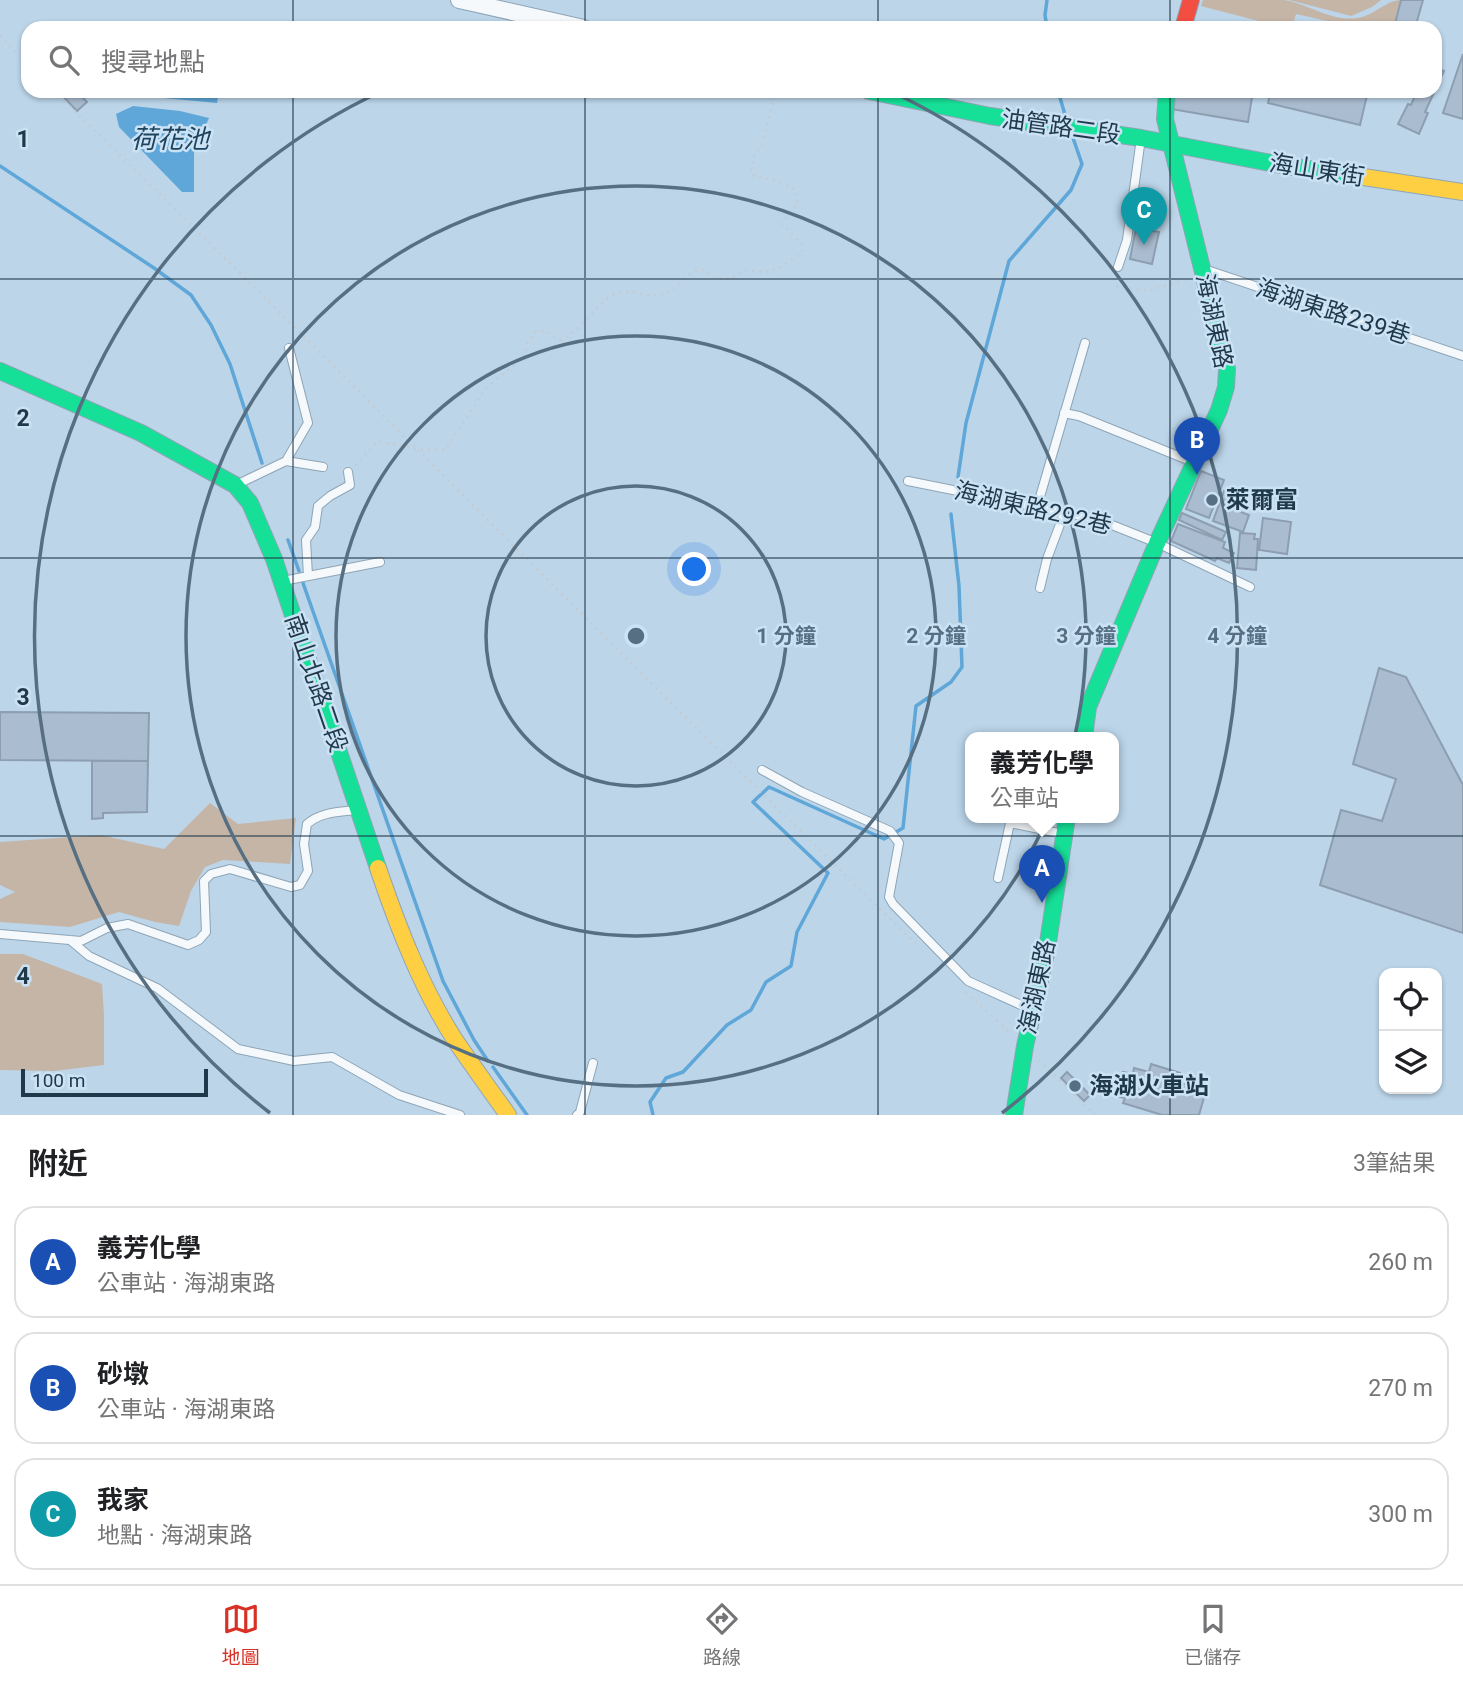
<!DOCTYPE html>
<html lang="zh-TW">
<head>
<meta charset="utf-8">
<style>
	:root { --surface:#fff; --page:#f2f2f2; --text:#202124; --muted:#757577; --line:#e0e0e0; --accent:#d93025 }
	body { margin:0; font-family:Roboto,"Noto Sans TC",sans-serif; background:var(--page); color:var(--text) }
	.controls { position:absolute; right:21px; bottom:21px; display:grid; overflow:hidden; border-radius:14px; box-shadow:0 2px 5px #0004 }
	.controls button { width:63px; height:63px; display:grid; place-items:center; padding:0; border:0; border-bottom:2px solid var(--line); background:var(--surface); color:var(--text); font:35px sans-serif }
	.scale { position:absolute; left:21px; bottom:18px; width:187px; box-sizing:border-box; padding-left:7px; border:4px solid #1f384a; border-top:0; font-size:19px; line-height:24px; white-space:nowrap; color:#1f384a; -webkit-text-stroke:5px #cbe2f5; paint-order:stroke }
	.you { position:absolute; left:695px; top:570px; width:24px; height:24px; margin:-18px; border:5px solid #fff; border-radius:50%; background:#1a73e8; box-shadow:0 0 0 10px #1a73e833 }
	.badge { display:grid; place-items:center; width:46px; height:46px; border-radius:50%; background:var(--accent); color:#fff; font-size:23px; font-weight:700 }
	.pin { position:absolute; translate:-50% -58px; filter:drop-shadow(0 2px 4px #0008) }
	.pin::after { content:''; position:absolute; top:37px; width:24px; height:21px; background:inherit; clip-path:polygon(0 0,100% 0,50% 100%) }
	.popup { position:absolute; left:965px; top:732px; width:154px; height:91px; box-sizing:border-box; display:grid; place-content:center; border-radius:14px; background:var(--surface); filter:drop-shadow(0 2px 5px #0005); font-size:23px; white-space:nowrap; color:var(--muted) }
	.popup b { font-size:26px; color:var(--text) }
	.popup::after { content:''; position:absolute; left:50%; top:100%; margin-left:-14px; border:14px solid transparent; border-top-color:var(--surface) }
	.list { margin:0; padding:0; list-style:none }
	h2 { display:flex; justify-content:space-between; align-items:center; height:91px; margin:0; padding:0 28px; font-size:30px }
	h2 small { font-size:23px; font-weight:400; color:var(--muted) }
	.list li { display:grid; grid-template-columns:46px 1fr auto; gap:21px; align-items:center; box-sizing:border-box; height:112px; margin:0 14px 14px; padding:0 14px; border:2px solid var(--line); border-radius:21px }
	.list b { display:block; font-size:26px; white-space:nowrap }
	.list p { margin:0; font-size:23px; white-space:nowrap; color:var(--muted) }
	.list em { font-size:23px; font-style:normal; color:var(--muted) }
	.icon { flex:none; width:38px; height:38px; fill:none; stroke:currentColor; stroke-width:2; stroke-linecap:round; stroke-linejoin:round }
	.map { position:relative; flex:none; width:1463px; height:1115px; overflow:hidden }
	.search { position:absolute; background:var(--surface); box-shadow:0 2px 5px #0004; left:21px; right:21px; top:21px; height:77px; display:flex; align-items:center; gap:18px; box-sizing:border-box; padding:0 24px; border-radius:21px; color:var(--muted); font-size:26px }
	.sheet { height:469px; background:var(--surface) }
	nav { display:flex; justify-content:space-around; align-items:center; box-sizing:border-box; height:98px; border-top:2px solid var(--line); background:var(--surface); font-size:19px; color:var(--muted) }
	nav a { display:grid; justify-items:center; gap:4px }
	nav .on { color:var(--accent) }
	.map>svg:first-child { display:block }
	.green { fill:#c5b5a6 }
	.water { fill:#5ea7d8 }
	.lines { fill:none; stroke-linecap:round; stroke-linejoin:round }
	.stream { stroke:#5ea7d8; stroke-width:3.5 }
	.building { fill:#aabcd0; stroke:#8d9eb1; stroke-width:2 }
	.lane-casing { stroke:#8ea5b6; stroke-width:10 }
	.street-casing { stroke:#8ea5b6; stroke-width:18 }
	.fast-casing { stroke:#8ea5b6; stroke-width:18 }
	.slow-casing { stroke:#8ea5b6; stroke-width:18 }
	.jam-casing { stroke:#8ea5b6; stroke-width:18 }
	.path { stroke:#c4ccd3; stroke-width:2.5; stroke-dasharray:2 5; stroke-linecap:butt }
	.lane { stroke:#f5f9fc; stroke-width:8 }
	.street { stroke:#f5f9fc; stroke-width:16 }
	.fast { stroke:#16e098; stroke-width:16 }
	.slow { stroke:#ffcf43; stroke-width:16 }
	.jam { stroke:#f24e42; stroke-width:16 }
	.grid { fill:none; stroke:#1f384a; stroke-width:2; stroke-opacity:0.55 }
	.ring { fill:none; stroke:#566f82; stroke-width:3.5 }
	.poi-dot { fill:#566f82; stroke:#cbe2f5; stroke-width:2.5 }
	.labels { text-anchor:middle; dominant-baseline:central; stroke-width:5; stroke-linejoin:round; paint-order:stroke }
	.street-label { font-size:24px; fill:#1f384a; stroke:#cbe2f5 }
	.poi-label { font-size:24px; font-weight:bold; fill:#1f384a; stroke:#cbe2f5; text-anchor:start }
	.water-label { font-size:26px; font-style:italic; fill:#1d435d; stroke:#cbe2f5 }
	.grid-label { font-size:23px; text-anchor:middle; font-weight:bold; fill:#1f384a; stroke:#cbe2f5; stroke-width:5; stroke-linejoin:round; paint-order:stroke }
	.centre { fill:#566f82; stroke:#cbe2f5; stroke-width:3.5 }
	.ring-label { font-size:21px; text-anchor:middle; font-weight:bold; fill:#566f82; stroke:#cbe2f5; stroke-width:5; stroke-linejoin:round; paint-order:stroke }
</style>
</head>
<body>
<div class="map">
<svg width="1463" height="1115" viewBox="0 0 1463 1115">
	<rect width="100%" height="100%" fill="#bcd5e9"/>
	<path class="green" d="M1203,0C1229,0 1258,0 1284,0C1308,4 1333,22 1357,18C1374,16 1386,0 1401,0L1394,28H1358L1296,14L1292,28H1285L1201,6Z
		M1289,0H1381L1372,7L1351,16Z
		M210,803L238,824L296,818L290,864L223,860L205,867L191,891L179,926L155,922L119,912L70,927L0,922V899L15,892L0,885V842L100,835L164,849Z
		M0,954H23L102,984L104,1015V1065L54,1071L0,1070Z"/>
	<path class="water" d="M136,91H219L217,103L142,96Z
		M133,106L180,111L209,118L194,152V192H182L119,127L116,114Z"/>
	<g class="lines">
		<path class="stream" d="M1047,28L1045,15L1047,0
			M1058,91L1066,118
			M0,166L154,268L191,295L211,325L230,364L262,463
			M958,477L966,423L1009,261L1071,190L1082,164L1072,135
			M288,540L299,571
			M303,583L443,981L474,1040L488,1061
			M493,1067L527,1115
			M653,1115L650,1102L666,1078L683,1072L727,1025L751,1010L766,982L791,966L797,932L828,873L753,802L769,787L884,839L903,828L916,706L951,682L962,667L959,586L951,514"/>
	</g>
	<path class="building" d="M1401,0H1423L1415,28H1394Z
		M1463,54V119L1443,113Z
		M1435,67L1444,71L1425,112L1428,113L1419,134L1398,124L1408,104L1411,105L1417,91H1435Z
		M58,91H76L87,102L77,111Z
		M1175,91H1253L1248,122L1171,109Z
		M1271,91H1368L1360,125L1268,103Z
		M1136,228L1159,232L1152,264L1130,259Z
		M1201,471L1224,480L1209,518L1186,509Z
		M1224,491L1239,497L1235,510L1249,515L1243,532L1213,521Z
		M1182,513L1226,532L1222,540L1179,520Z
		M1263,518L1291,522L1287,554L1259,550Z
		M1178,524L1225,542L1223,548L1234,553L1229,563L1217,558L1215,561L1171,541Z
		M1240,533L1255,534L1254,539H1258L1256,570L1237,568Z
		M1379,668L1406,677L1463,785V933L1320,885L1341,810L1382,821L1396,779L1353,764Z
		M0,712L149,713L148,761L0,760Z
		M92,761H148L147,812L103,813V818L92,819Z
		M1151,1064L1180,1073L1177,1082L1199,1088L1197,1093L1205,1094L1199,1115H1162L1123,1103L1125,1098L1116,1096L1123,1072L1133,1074L1134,1068L1149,1072Z
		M1067,1072L1090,1095L1084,1101L1061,1078Z"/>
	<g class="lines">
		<defs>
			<path id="lane" d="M1118,267L1127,240L1141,138
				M1204,269L1463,356
				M1064,413L1079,416L1193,462
				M286,461L323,467
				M908,481L1097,519L1157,543L1250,587
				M238,484L286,461L308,423L289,348
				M1037,507L1085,343
				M308,576L306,540L315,527L318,506L330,496L350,485L348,472
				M283,581L380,562
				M1040,588L1047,559L1065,511
				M762,770L802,792L890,831L899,843L889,897L893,904L968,981L1032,1010
				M998,878L1010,823L1063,834
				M0,934L81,941L107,928L128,924L188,945L199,940L206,932L204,881L211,874L230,869L291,887L300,885L308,871L304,844L307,824C321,812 338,812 356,810
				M70,940L89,956L157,988L238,1049L294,1061L332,1057L399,1095L460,1115
				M577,1115L580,1112L593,1063"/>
			<path id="street" d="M459,0L584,28"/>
			<path id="fast" d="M869,91L990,116L1141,138L1281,165L1357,176
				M0,371L141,433L235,485L250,503L274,559L378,868
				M1084,737L1088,707L1157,543L1219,410L1226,387L1227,369L1165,119L1167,91
				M1014,1115L1025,1046L1047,949L1067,817"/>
			<path id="slow" d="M1357,176L1463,192
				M378,868C398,927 421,987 455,1040C472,1065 490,1090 508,1115"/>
			<path id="jam" d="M1183,28L1191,0"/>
		</defs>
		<use href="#lane" class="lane-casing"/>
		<use href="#street" class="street-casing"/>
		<use href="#fast" class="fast-casing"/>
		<use href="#slow" class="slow-casing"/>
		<use href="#jam" class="jam-casing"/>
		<path class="path" d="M0,35L28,65
			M54,91C345,373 627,663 917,945
			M1116,286L1148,291L1187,279
			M355,465L378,441L417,449L445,450L486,388L525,356L527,344L536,331H545L560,340C584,331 591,307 613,295C630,287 644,298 661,295C678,291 683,274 701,269L716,279H730L745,270L767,272L783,266L802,252L803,246L782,224C786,218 798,207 798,200C798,182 767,178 755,177L751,171L755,154L762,145L776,91
			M965,992L1012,1034
			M1039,1060L1095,1115"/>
		<use href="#lane" class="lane"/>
		<use href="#street" class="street"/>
		<use href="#fast" class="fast"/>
		<use href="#slow" class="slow"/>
		<use href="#jam" class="jam"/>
	</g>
	<path class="grid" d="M293,0V28M585,0V28M878,0V28M1170,0V28M293,91V1115M585,91V1115M878,91V1115M1170,91V1115M0,279H1463M0,558H1463M0,836H1463"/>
	<g class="ring">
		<circle cx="636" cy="636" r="150"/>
		<circle cx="636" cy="636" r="300"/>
		<circle cx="636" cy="636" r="450"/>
		<path d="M270 1113A601 601 0 0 1 382 91M890 91A601 601 0 0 1 1002 1113"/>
	</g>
	<g class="poi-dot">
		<circle cx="1212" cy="500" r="7"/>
		<circle cx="1075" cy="1086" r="7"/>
	</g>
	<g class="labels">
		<g class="street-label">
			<text transform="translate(1061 127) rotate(8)">油管路二段</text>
			<text transform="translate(1317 170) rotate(9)">海山東街</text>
			<text transform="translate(1333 312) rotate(18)">海湖東路239巷</text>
			<text transform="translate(1214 321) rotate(78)">海湖東路</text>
			<text transform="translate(1033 508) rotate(13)">海湖東路292巷</text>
			<text transform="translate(316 683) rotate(71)">南山北路二段</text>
			<text transform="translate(1037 987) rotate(-78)">海湖東路</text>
		</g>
		<g class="poi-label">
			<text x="1226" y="500">萊爾富</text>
			<text x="1089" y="1086">海湖火車站</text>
		</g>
		<g class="water-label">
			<text x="170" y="139">荷花池</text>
		</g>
	</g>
	<g class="grid-label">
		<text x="23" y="147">1</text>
		<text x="23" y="426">2</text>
		<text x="23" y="705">3</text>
		<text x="23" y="984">4</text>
	</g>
	<circle cx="636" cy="636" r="10" class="centre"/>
	<g class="ring-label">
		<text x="786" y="643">1 分鐘</text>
		<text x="936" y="643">2 分鐘</text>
		<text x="1086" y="643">3 分鐘</text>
		<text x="1237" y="643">4 分鐘</text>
	</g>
</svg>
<div class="controls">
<button><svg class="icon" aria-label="locate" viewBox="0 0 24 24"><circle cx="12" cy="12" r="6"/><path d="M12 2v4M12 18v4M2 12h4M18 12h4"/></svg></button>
<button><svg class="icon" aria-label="layers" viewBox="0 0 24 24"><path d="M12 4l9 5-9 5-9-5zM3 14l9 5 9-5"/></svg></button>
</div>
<div class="scale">100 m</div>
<div class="you"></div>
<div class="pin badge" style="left:1042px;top:903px;background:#1a4fb4">A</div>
<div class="popup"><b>義芳化學</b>公車站</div>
<div class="pin badge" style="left:1197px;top:475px;background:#1a4fb4">B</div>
<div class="pin badge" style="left:1144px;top:245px;background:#0f9aa8">C</div>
<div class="search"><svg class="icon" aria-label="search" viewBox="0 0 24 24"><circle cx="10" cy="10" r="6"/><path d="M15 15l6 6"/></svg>搜尋地點</div>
</div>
<section class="sheet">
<h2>附近<small>3筆結果</small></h2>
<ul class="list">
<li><span class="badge" style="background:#1a4fb4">A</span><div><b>義芳化學</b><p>公車站 · 海湖東路</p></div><em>260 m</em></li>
<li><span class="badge" style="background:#1a4fb4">B</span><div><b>砂墩</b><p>公車站 · 海湖東路</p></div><em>270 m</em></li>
<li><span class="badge" style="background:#0f9aa8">C</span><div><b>我家</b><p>地點 · 海湖東路</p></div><em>300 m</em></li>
</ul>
</section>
<nav>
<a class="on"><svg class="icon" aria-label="map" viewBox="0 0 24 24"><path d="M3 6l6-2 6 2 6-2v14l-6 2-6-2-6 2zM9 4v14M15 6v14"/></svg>地圖</a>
<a><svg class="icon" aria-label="directions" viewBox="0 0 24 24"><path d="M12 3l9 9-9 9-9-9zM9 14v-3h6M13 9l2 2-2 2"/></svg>路線</a>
<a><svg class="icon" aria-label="saved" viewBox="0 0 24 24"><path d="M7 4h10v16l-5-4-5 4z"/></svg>已儲存</a>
</nav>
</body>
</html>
